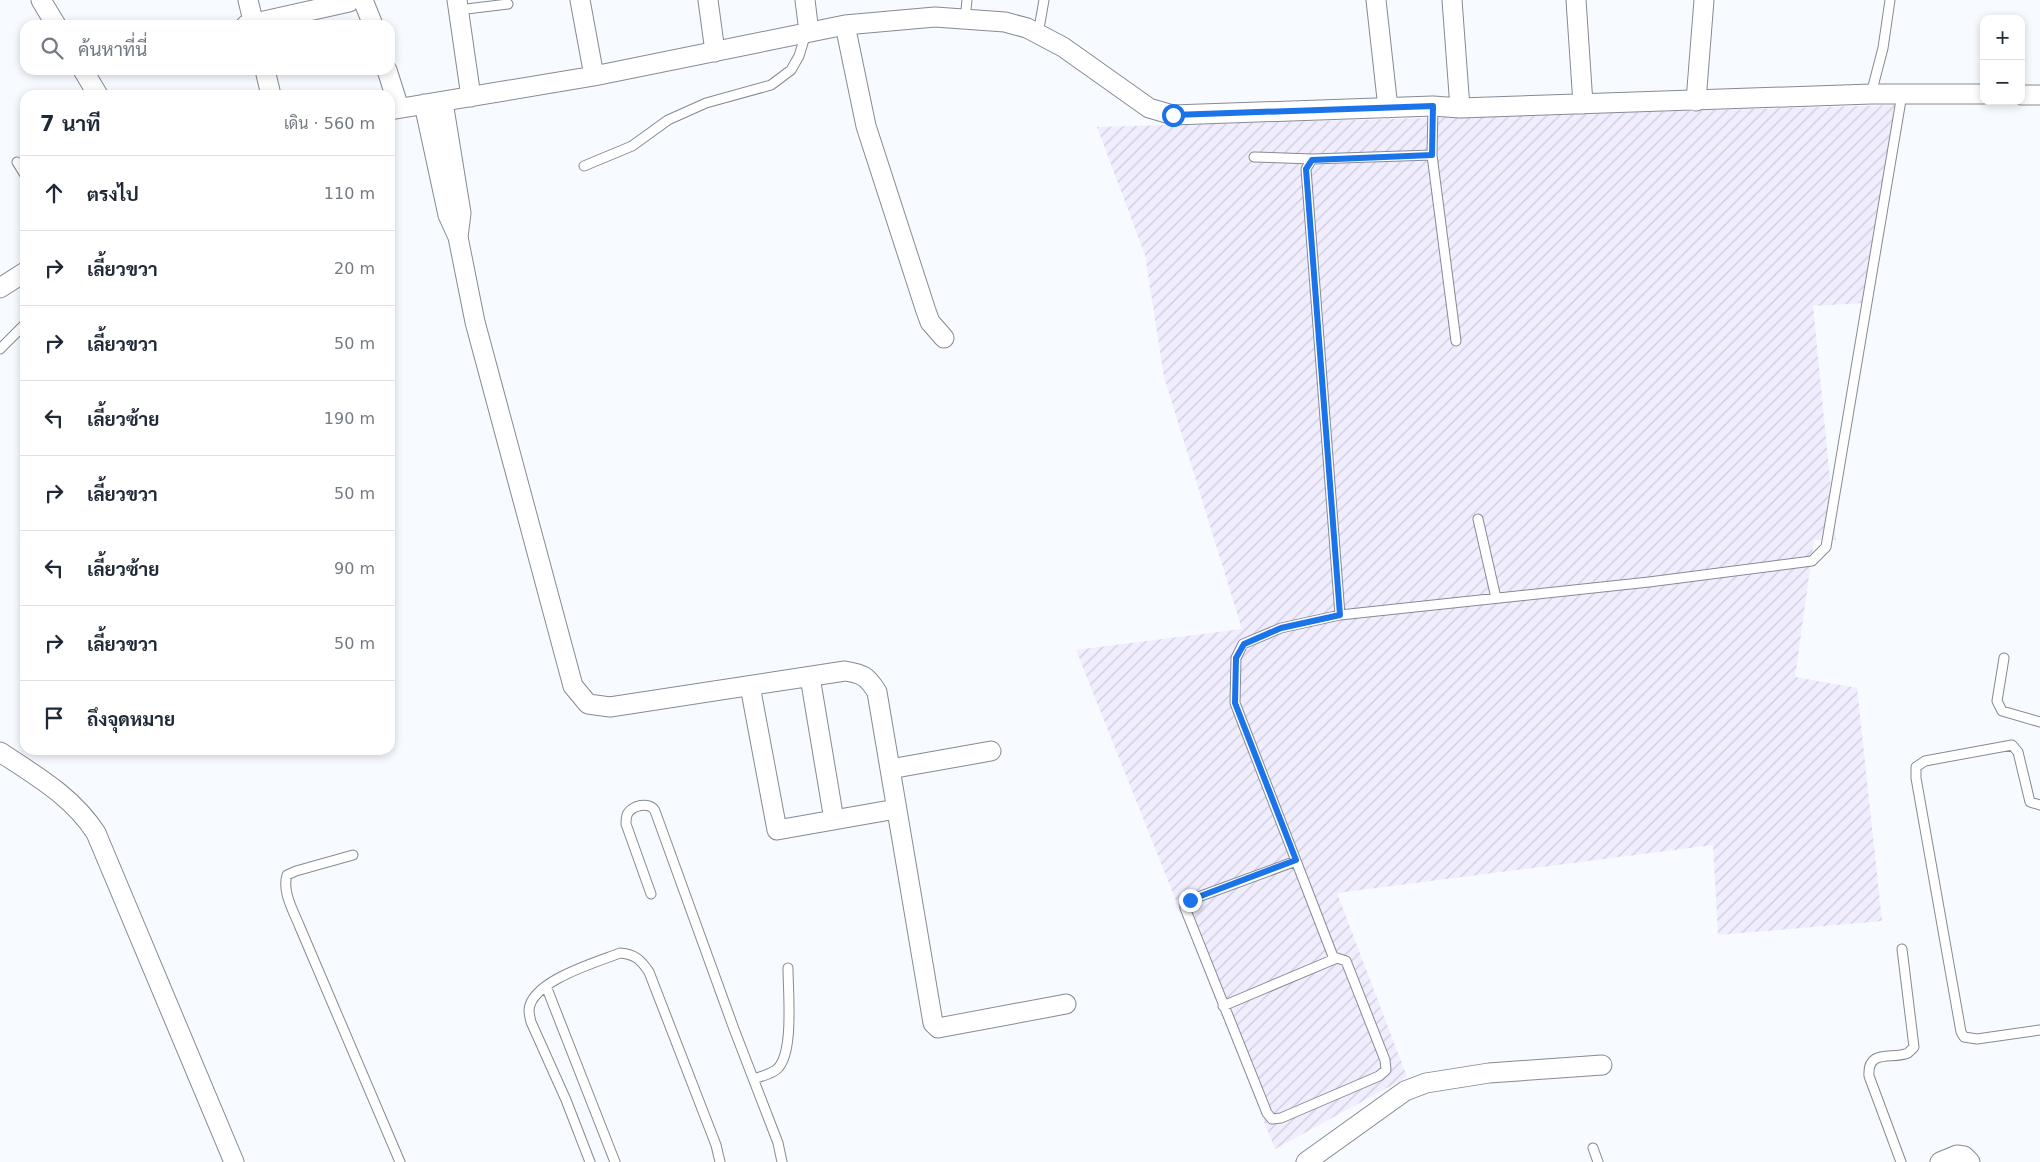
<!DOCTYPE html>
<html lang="th">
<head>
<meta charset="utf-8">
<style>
	:root { --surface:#fff; --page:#f2f2f3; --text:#1f2937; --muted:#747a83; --line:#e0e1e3 }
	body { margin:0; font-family:"DejaVu Sans",Sarabun,sans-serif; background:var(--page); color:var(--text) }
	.controls { position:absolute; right:15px; top:15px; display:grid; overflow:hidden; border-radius:10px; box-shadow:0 2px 8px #0003 }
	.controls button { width:45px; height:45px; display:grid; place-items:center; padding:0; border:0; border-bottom:1px solid var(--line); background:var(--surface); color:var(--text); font:25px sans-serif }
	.stop { position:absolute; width:15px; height:15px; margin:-11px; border:4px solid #1a73e8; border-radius:50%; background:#fff }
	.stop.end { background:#1a73e8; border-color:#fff; box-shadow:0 1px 5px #0008 }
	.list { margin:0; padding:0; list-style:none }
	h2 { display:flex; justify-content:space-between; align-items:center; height:65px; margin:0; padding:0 20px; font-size:21px }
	h2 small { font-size:16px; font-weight:400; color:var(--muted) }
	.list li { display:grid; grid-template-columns:32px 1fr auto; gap:15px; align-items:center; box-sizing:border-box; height:75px; padding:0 20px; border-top:1px solid var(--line) }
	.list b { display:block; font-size:19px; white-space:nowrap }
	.list em { font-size:16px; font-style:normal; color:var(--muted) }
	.icon { flex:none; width:28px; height:28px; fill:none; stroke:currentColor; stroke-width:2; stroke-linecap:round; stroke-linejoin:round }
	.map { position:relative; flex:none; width:2040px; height:1162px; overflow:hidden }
	.search { position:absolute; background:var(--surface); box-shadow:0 2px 8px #0003; left:20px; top:20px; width:375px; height:55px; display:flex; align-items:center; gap:12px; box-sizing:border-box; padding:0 18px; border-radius:15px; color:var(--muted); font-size:19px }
	.panel { position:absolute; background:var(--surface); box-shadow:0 2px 8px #0003; left:20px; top:90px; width:375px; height:665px; border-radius:15px }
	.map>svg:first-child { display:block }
	.industrial { fill:url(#industrial-furrows) }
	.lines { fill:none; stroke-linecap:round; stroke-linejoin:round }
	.service-casing { stroke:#858b94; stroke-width:11 }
	.minor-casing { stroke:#858b94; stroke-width:21 }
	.service { stroke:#fff; stroke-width:9 }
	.minor { stroke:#fff; stroke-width:19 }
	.route { stroke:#1a73e8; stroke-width:6 }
</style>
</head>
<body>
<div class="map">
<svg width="2040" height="1162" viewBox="0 0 2040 1162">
	<defs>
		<pattern id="industrial-furrows" width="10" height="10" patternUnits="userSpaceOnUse" patternTransform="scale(1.25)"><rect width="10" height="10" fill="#f0edff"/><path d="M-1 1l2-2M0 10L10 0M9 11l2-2" fill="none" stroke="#cecbdb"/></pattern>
	</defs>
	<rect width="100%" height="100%" fill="#f7fafe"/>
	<path class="industrial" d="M1896,105L1864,303L1813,306L1836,540H1814L1795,677L1857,688L1882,921L1718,935L1713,845L1337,893L1407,1077L1275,1149L1076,650L1242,629L1164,377L1145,255L1097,127Z"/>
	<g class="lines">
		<defs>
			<path id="service" d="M458,10L508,4
				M965,19L967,0
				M1038,34L1044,0
				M1871,94L1883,48L1890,0
				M1432,155L1456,341
				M1254,157L1312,159
				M17,162L25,175
				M584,166L632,146L668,120L706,103L771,85L791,70L799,56L806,33
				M0,349L25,324
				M1478,519L1496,598
				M1340,615L1306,169L1312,159L1432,155L1433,106
				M2004,658L1997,701L2002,711L2040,722
				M2040,805L2030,802L2018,752L2012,745L1925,761L1916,767V778L1961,1032L1964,1037L1977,1039L2040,1030
				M353,855L296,871L287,875C282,892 293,910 299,925L400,1162
				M651,894L626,824C626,821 626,818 627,815C631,805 650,801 655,811L734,1029L778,1143L782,1162
				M1334,959L1235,703L1236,658L1243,644L1281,628L1340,615L1649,582L1812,561L1826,547L1902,94
				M546,986L615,1162
				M1223,1006L1337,958L1346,961L1385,1060L1386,1070L1379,1076L1281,1118L1272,1119L1267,1113L1185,908V904L1190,900L1296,861
				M754,1079C761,1076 773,1074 778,1068C794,1051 788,993 788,968
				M1593,1148L1598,1162
				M590,1162L566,1100L531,1022C530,1018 529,1013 529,1010C531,981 597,962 620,953C635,954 641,960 649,972L716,1145L720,1162
				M1901,1162L1869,1076C1867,1048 1893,1060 1908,1053C1910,1051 1912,1049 1914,1047L1902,949"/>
			<path id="minor" d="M41,0L56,25
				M248,0L254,25
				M363,0L373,25
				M457,0L471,97
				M580,0L594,76
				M708,0L715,52
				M805,0L809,32
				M1376,0L1388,108
				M1452,0L1460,108
				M1576,0L1583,104
				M246,25L349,2
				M845,25L866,126L926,311L930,322L944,338
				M83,70L98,95
				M265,70L271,95
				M387,70L399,108
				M2021,95H2040
				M1696,101L1704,0
				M443,102L461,213L458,237
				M424,104L448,215L458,237L475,322L573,686L588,704L610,707L845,671C863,674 867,676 877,692L933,1023L938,1028L1066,1004
				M390,110L594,76L845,25L935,17L1005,22L1027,28L1063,47L1149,108L1173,115L1433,106L1460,108L1871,94H1984
				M0,288L25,272
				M810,677L834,820
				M750,686L777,830L896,809
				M0,752C36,776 72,796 96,833L234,1162
				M890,769L991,751
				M1306,1162L1405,1091L1426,1083L1489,1073L1602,1065
				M1940,1162L1957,1155L1964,1156L1970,1162"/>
		</defs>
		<use href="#service" class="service-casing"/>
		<use href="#minor" class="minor-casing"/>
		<use href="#service" class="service"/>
		<use href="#minor" class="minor"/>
	</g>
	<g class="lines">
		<path class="route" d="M1173,115L1433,106L1432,155L1312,160L1306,169L1340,615L1281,628L1244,644L1236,658L1235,703L1296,860L1190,900"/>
	</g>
</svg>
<div class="controls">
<button>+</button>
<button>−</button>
</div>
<div class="stop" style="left:1173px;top:115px"></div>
<div class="stop end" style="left:1190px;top:900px"></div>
<div class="search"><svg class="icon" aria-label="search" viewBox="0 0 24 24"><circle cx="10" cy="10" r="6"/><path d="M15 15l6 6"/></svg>ค้นหาที่นี่</div>
<section class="panel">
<h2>7 นาที<small>เดิน · 560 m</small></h2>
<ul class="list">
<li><svg class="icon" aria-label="ahead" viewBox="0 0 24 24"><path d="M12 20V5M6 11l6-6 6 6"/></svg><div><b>ตรงไป</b></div><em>110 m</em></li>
<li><svg class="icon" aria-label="right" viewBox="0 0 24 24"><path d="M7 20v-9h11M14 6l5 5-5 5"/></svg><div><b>เลี้ยวขวา</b></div><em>20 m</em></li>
<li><svg class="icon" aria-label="right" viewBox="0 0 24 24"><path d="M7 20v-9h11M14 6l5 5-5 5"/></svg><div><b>เลี้ยวขวา</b></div><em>50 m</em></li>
<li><svg class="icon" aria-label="left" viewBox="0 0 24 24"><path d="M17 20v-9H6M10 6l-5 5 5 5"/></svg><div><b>เลี้ยวซ้าย</b></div><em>190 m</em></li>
<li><svg class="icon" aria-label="right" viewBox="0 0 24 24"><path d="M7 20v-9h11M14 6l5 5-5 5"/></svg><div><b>เลี้ยวขวา</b></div><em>50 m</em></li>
<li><svg class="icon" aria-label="left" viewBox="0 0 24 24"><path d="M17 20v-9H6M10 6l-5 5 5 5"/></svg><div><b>เลี้ยวซ้าย</b></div><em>90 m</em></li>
<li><svg class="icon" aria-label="right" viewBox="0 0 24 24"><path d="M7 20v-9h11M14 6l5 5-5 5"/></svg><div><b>เลี้ยวขวา</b></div><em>50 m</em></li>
<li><svg class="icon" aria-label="arrive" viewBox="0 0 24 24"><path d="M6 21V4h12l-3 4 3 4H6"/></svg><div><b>ถึงจุดหมาย</b></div></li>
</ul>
</section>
</div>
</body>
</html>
